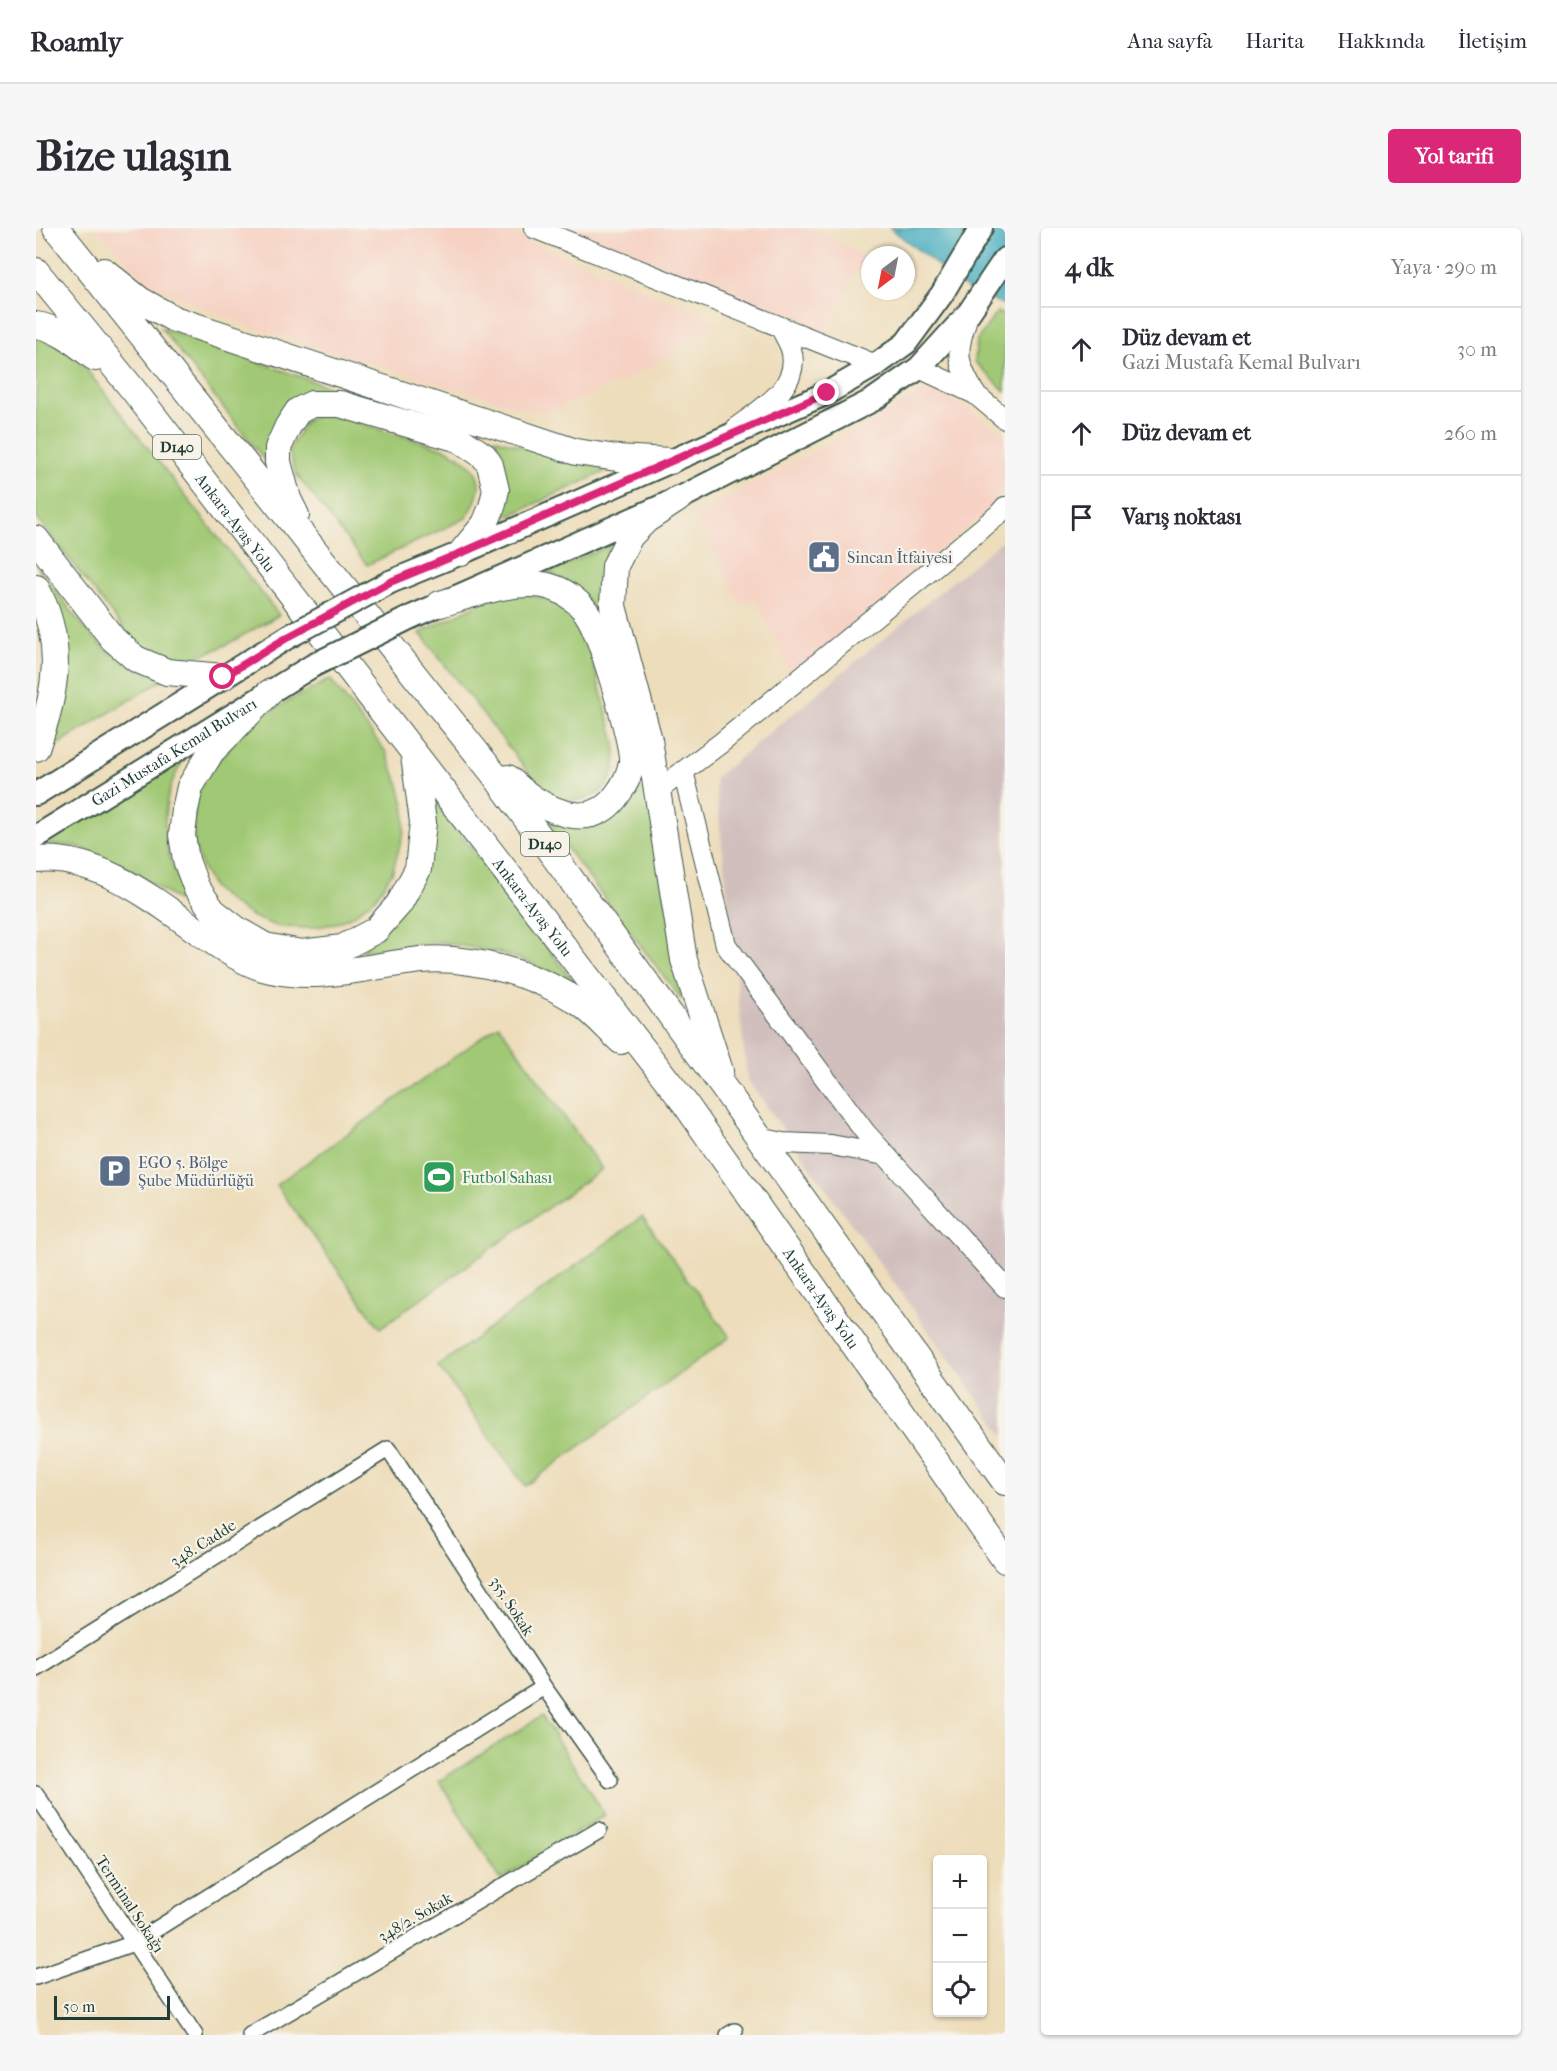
<!DOCTYPE html>
<html lang="tr">
<head>
<meta charset="utf-8">
<style>
	:root { --surface:#fff; --page:#f7f7f7; --text:#2b2b33; --muted:#7c7c81; --line:#e1e1e2; --accent:#db2777 }
	body { margin:0; font-family:"IM FELL French Canon",serif; background:var(--page); color:var(--text) }
	.controls { position:absolute; right:18px; bottom:18px; display:grid; overflow:hidden; border-radius:6px; box-shadow:0 2px 4px #0004 }
	.controls button { width:54px; height:54px; display:grid; place-items:center; padding:0; border:0; border-bottom:2px solid var(--line); background:var(--surface); color:var(--text); font:30px sans-serif }
	.compass { position:absolute; left:825px; top:18px; width:54px; height:54px; border-radius:50%; background:var(--surface); box-shadow:0 2px 4px #0004; rotate:212deg }
	.scale { position:absolute; left:18px; bottom:15px; width:116px; box-sizing:border-box; padding-left:6px; border:3px solid #1f3d34; border-top:0; font-size:16px; line-height:21px; white-space:nowrap; color:#1f3d34; -webkit-text-stroke:4px #f7f3e8; paint-order:stroke }
	.stop { position:absolute; width:18px; height:18px; margin:-14px; border:4px solid #db2777; border-radius:50%; background:#fff }
	.stop.end { background:#db2777; border-color:#fff; box-shadow:0 2px 6px #0008 }
	.list { margin:0; padding:0; list-style:none }
	h2 { display:flex; justify-content:space-between; align-items:center; height:78px; margin:0; padding:0 24px; font-size:26px }
	h2 small { font-size:20px; font-weight:400; color:var(--muted) }
	.list li { display:grid; grid-template-columns:39px 1fr auto; gap:18px; align-items:center; box-sizing:border-box; height:84px; padding:0 24px; border-top:2px solid var(--line) }
	.list b { display:block; font-size:22px; white-space:nowrap }
	.list p { margin:0; font-size:20px; white-space:nowrap; color:var(--muted) }
	.list em { font-size:20px; font-style:normal; color:var(--muted) }
	.icon { flex:none; width:33px; height:33px; fill:none; stroke:currentColor; stroke-width:2; stroke-linecap:round; stroke-linejoin:round }
	.map { position:relative; flex:none; width:969px; height:1807px; overflow:hidden; border-radius:6px }
	header { display:flex; align-items:center; gap:36px; box-sizing:border-box; height:84px; padding:0 30px; background:var(--surface); border-bottom:2px solid var(--line) }
	header strong { font-size:28px }
	nav { display:flex; gap:33px; margin-inline-start:auto; font-size:21px }
	.intro { display:flex; align-items:center; justify-content:space-between; box-sizing:border-box; height:144px; padding:0 36px }
	h1 { margin:0; font-size:42px }
	.button { padding:15px 27px; border-radius:6px; background:var(--accent); color:#fff; font-size:21px; font-weight:700 }
	main { display:flex; gap:36px; padding:0 36px }
	aside { flex:1; background:var(--surface); border-radius:6px; box-shadow:0 2px 4px #0004 }
	.map>svg:first-child { display:block }
	.built { fill:#f6d2c4 }
	.industrial { fill:#d1bfbe }
	.green { fill:#a1c974; stroke:#608354; stroke-width:1.5 }
	.water { fill:#41aac0; stroke:#30747a; stroke-width:1.5 }
	.lines { fill:none; stroke-linecap:round; stroke-linejoin:round }
	.minor-casing { stroke:#3e5548; stroke-width:18 }
	.tertiary-casing { stroke:#3e5548; stroke-width:22 }
	.secondary-casing { stroke:#3e5548; stroke-width:26 }
	.trunk-casing { stroke:#3e5548; stroke-width:28 }
	.minor { stroke:#fff; stroke-width:15 }
	.tertiary { stroke:#fff; stroke-width:20 }
	.secondary { stroke:#fff; stroke-width:22 }
	.trunk { stroke:#fff; stroke-width:26 }
	.secondary-bridge-casing { stroke:#3e5548; stroke-width:26; stroke-linecap:butt }
	.secondary-bridge { stroke:#fff; stroke-width:22 }
	.route { stroke:#db2777; stroke-width:8 }
	.labels { text-anchor:middle; dominant-baseline:central; stroke-width:4.5; stroke-linejoin:round; paint-order:stroke }
	.shield { fill:#f7f3e8; stroke:#60746a; stroke-width:1.5 }
	.shield-label { font-size:15px; font-weight:bold; fill:#1f3d34 }
	.street-label { font-size:16px; fill:#1f3d34; stroke:#f7f3e8 }
	.service-label { font-size:16px; fill:#4e5e75; stroke:#f7f3e8; text-anchor:start }
	.leisure-label { font-size:16px; fill:#27864d; stroke:#f7f3e8; text-anchor:start }
</style>
</head>
<body>
<header>
<strong>Roamly</strong>
<nav><a>Ana sayfa</a><a>Harita</a><a>Hakkında</a><a>İletişim</a></nav>
</header>
<div class="intro"><h1>Bize ulaşın</h1><a class="button">Yol tarifi</a></div>
<main>
<div class="map">
<svg width="969" height="1807" viewBox="0 0 969 1807">
	<rect width="100%" height="100%" fill="#f7f3e8"/>
	<filter id="ink" filterUnits="userSpaceOnUse"><feTurbulence type="fractalNoise" baseFrequency=".0167" numOctaves="2"/><feDisplacementMap in="SourceGraphic" scale="12" xChannelSelector="R" yChannelSelector="G"/><feConvolveMatrix kernelMatrix="1 2 1 2 8 2 1 2 1" color-interpolation-filters="sRGB"/></filter>
	<filter id="wash" filterUnits="userSpaceOnUse"><feTurbulence type="fractalNoise" baseFrequency=".008" numOctaves="4" result="noise"/><feDisplacementMap in="SourceGraphic" scale="24" xChannelSelector="R" yChannelSelector="G"/><feGaussianBlur stdDeviation="1.35" result="paint"/><feColorMatrix in="noise" values="0 0 0 0 0 0 0 0 0 0 0 0 0 0 0 0 0 1.4 0 .05"/><feComposite in="paint" operator="in"/></filter>
	<g filter="url(#wash)">
		<rect width="100%" height="100%" fill="#edddbb"/>
		<path class="built" d="M60,0H462L680,92L641,124L592,151L506,186L219,101L115,57Z
			M537,0H778L829,29L794,92L790,106Z
			M898,158L969,206V254L953,281L756,449L719,370L705,376L659,288Z"/>
		<path class="industrial" d="M969,310V1209L711,851L679,550Z"/>
		<path class="green" d="M961,84L969,88V163L939,134L941,112Z
			M125,100L336,174L290,168L231,235Z
			M0,108L30,122L46,136L243,387C193,414 146,455 94,409L0,289Z
			M295,187L410,221C445,238 453,256 430,290L331,337L260,246L254,227L255,218L268,196L277,189Z
			M428,202L573,242L466,291L470,273Z
			M574,317L569,334L565,367L570,395L538,358L512,344Z
			M0,336C22,364 43,398 71,422C87,437 108,444 128,451L3,528L17,371Z
			M463,366L496,367L515,373L534,383L547,399L579,514C583,544 573,569 540,572C533,572 524,572 517,569C511,565 504,558 499,553L384,405Z
			M294,451L350,524L363,557L369,581L368,603L356,645L340,669L318,687L298,696L275,700L243,699L217,689L198,677L177,660L166,640L158,616L159,569L169,548L219,491Z
			M153,522C147,533 140,544 136,555C122,594 129,638 155,670C165,683 180,694 193,705L92,641L69,629L40,618L1,616Z
			M608,538L646,772L510,593C527,598 543,603 561,598C575,595 598,569 603,556C605,551 606,544 608,538Z
			M392,564L540,757L489,733L464,725L406,714L326,723L361,683Z
			M463,797L566,941L344,1100L240,957Z
			M606,989L694,1109L489,1258L402,1138Z
			M506,1488L569,1587L465,1652L403,1553Z"/>
		<path class="water" d="M854,0H969V77L933,62Z"/>
	</g>
	<g filter="url(#ink)">
		<g class="lines">
			<defs>
				<path id="minor" d="M0,1440L352,1221L508,1459L574,1552
					M0,1566L159,1807
					M0,1749L98,1715L508,1459
					M214,1807L563,1602
					M692,1807L699,1803"/>
				<path id="tertiary" d="M498,0L840,137
					M932,87C920,125 919,131 939,166
					M883,140L939,166L969,191
					M701,199C725,181 766,158 755,121C753,114 748,107 745,100
					M647,543L690,717L829,904L969,1059
					M621,563L685,515L962,287L969,279
					M724,910L747,915L795,917L849,927"/>
				<g id="secondary">
					<path d="M354,354L425,325L791,165L840,137L870,115L906,66L945,0"/>
					<path d="M375,389L642,271L837,172L883,140L932,86L969,31"/>
					<path d="M0,566L252,409"/>
					<path id="s1" d="M0,609L276,438"/>
				</g>
				<g id="trunk">
					<path d="M20,0L457,545L690,863L969,1254"/>
					<path id="s2" d="M0,43L99,164L648,874L969,1332"/>
					<path d="M68,43L104,72L138,91L540,224L581,230L634,233"/>
					<path d="M0,97C22,100 42,117 59,130"/>
					<path d="M642,271L610,292L594,308L579,338L577,378L613,512L648,732L684,843"/>
					<path d="M260,287L252,271L242,234V220L252,198L262,183L276,176H304L423,211L448,228L454,237L460,262L456,279L449,296L425,325"/>
					<path d="M0,311L77,411L100,431L131,444L187,449"/>
					<path d="M0,360C29,414 21,465 0,520"/>
					<path d="M404,376C435,367 484,349 515,359C530,363 547,377 554,390C565,409 598,515 596,534C594,545 588,558 581,567C551,610 499,576 472,550"/>
					<path d="M233,465L175,524L154,559L149,582L146,607L150,632L160,659L177,683L203,703L229,718L265,725L306,720L340,702L363,676L382,641L387,594L378,528"/>
					<path d="M0,632C60,626 117,671 163,704C182,717 204,733 227,740C280,755 331,738 385,732C434,727 504,747 545,776C559,786 572,801 585,813"/>
				</g>
			</defs>
			<use href="#minor" class="minor-casing"/>
			<use href="#tertiary" class="tertiary-casing"/>
			<use href="#secondary" class="secondary-casing"/>
			<use href="#trunk" class="trunk-casing"/>
			<use href="#minor" class="minor"/>
			<use href="#tertiary" class="tertiary"/>
			<use href="#secondary" class="secondary"/>
			<use href="#trunk" class="trunk"/>
			<defs>
				<path id="secondary-bridge" d="M252,409L354,354
					M276,438L375,389"/>
			</defs>
			<use href="#secondary-bridge" class="secondary-bridge-casing"/>
			<use href="#secondary-bridge" class="secondary-bridge"/>
		</g>
	</g>
	<g class="lines" filter="url(#ink)">
		<path class="route" d="M187,449L252,409L354,354L425,325L791,165"/>
	</g>
	<defs>
		<symbol id="civic-square" viewBox="-11 -11 22 22"><rect x="-9" y="-9" width="18" height="18" rx="4" fill="#5c6f8a" stroke="#f7f3e8"/><path d="M-.6-6.5H3V-4.5H.6V-3L4-1V1h2V6H-6V1h2V-1L-.6-3ZM-1.2 2.5V6h2.4V2.5Z" fill="#fff"/></symbol>
		<symbol id="parking-square" viewBox="-11 -11 22 22"><rect x="-9" y="-9" width="18" height="18" rx="4" fill="#5c6f8a" stroke="#f7f3e8"/><path d="M-3.5-5.5H1a3.5 3.5 0 0 1 0 7H-1V5.5H-3.5ZM-1-3.4V-.6H.8a1.4 1.4 0 0 0 0-2.8Z" fill="#fff"/></symbol>
		<symbol id="stadium-square" viewBox="-11 -11 22 22"><rect x="-9" y="-9" width="18" height="18" rx="4" fill="#2e9e5b" stroke="#f7f3e8"/><path d="M0-5a6.5 5 0 1 0 0 10a6.5 5 0 1 0 0-10ZM-3.5-1.8h7v3.6h-7Z" fill="#fff"/></symbol>
	</defs>
	<g fill-rule="evenodd">
		<use href="#civic-square" x="769" y="310" width="38" height="38"/>
		<use href="#parking-square" x="60" y="924" width="38" height="38"/>
		<use href="#stadium-square" x="384" y="930" width="38" height="38"/>
	</g>
	<g class="labels">
		<g class="shield">
			<rect x="117" y="207" width="48" height="24" rx="4.5"/>
			<rect x="485" y="604" width="48" height="24" rx="4.5"/>
		</g>
		<g class="shield-label">
			<text x="141" y="219">D140</text>
			<text x="509" y="616">D140</text>
		</g>
		<g class="street-label">
			<text stroke="none"><textPath href="#s2" startOffset="321">Ankara-Ayaş Yolu</textPath></text>
			<text stroke="none"><textPath href="#s1" startOffset="162">Gazi Mustafa Kemal Bulvarı</textPath></text>
			<text stroke="none"><textPath href="#s2" startOffset="807">Ankara-Ayaş Yolu</textPath></text>
			<text stroke="none"><textPath href="#s2" startOffset="1293">Ankara-Ayaş Yolu</textPath></text>
			<text transform="translate(167 1315) rotate(-32)">348. Cadde</text>
			<text transform="translate(476 1378) rotate(57)">355. Sokak</text>
			<text transform="translate(94 1676) rotate(57)">Terminal Sokağı</text>
			<text transform="translate(379 1689) rotate(-30)">348/2. Sokak</text>
		</g>
		<g class="service-label">
			<text x="811" y="329">Sincan İtfaiyesi</text>
			<text x="102" y="934">EGO 5. Bölge<tspan x="102" dy="18">Şube Müdürlüğü</tspan></text>
		</g>
		<g class="leisure-label">
			<text x="426" y="949">Futbol Sahası</text>
		</g>
	</g>
</svg>
<div class="controls">
<button>+</button>
<button>−</button>
<button><svg class="icon" aria-label="locate" viewBox="0 0 24 24"><circle cx="12" cy="12" r="6"/><path d="M12 2v4M12 18v4M2 12h4M18 12h4"/></svg></button>
</div>
<svg class="compass" viewBox="-18 -18 36 36"><path d="M0-13l5 13h-10z" fill="#e53935"/><path d="M0 13l5-13h-10z" fill="#7c7c81"/></svg>
<div class="scale">50 m</div>
<div class="stop" style="left:187px;top:449px"></div>
<div class="stop end" style="left:791px;top:165px"></div>
</div>
<aside>
<h2>4 dk<small>Yaya · 290 m</small></h2>
<ul class="list">
<li><svg class="icon" aria-label="ahead" viewBox="0 0 24 24"><path d="M12 20V5M6 11l6-6 6 6"/></svg><div><b>Düz devam et</b><p>Gazi Mustafa Kemal Bulvarı</p></div><em>30 m</em></li>
<li><svg class="icon" aria-label="ahead" viewBox="0 0 24 24"><path d="M12 20V5M6 11l6-6 6 6"/></svg><div><b>Düz devam et</b></div><em>260 m</em></li>
<li><svg class="icon" aria-label="arrive" viewBox="0 0 24 24"><path d="M6 21V4h12l-3 4 3 4H6"/></svg><div><b>Varış noktası</b></div></li>
</ul>
</aside>
</main>
</body>
</html>
